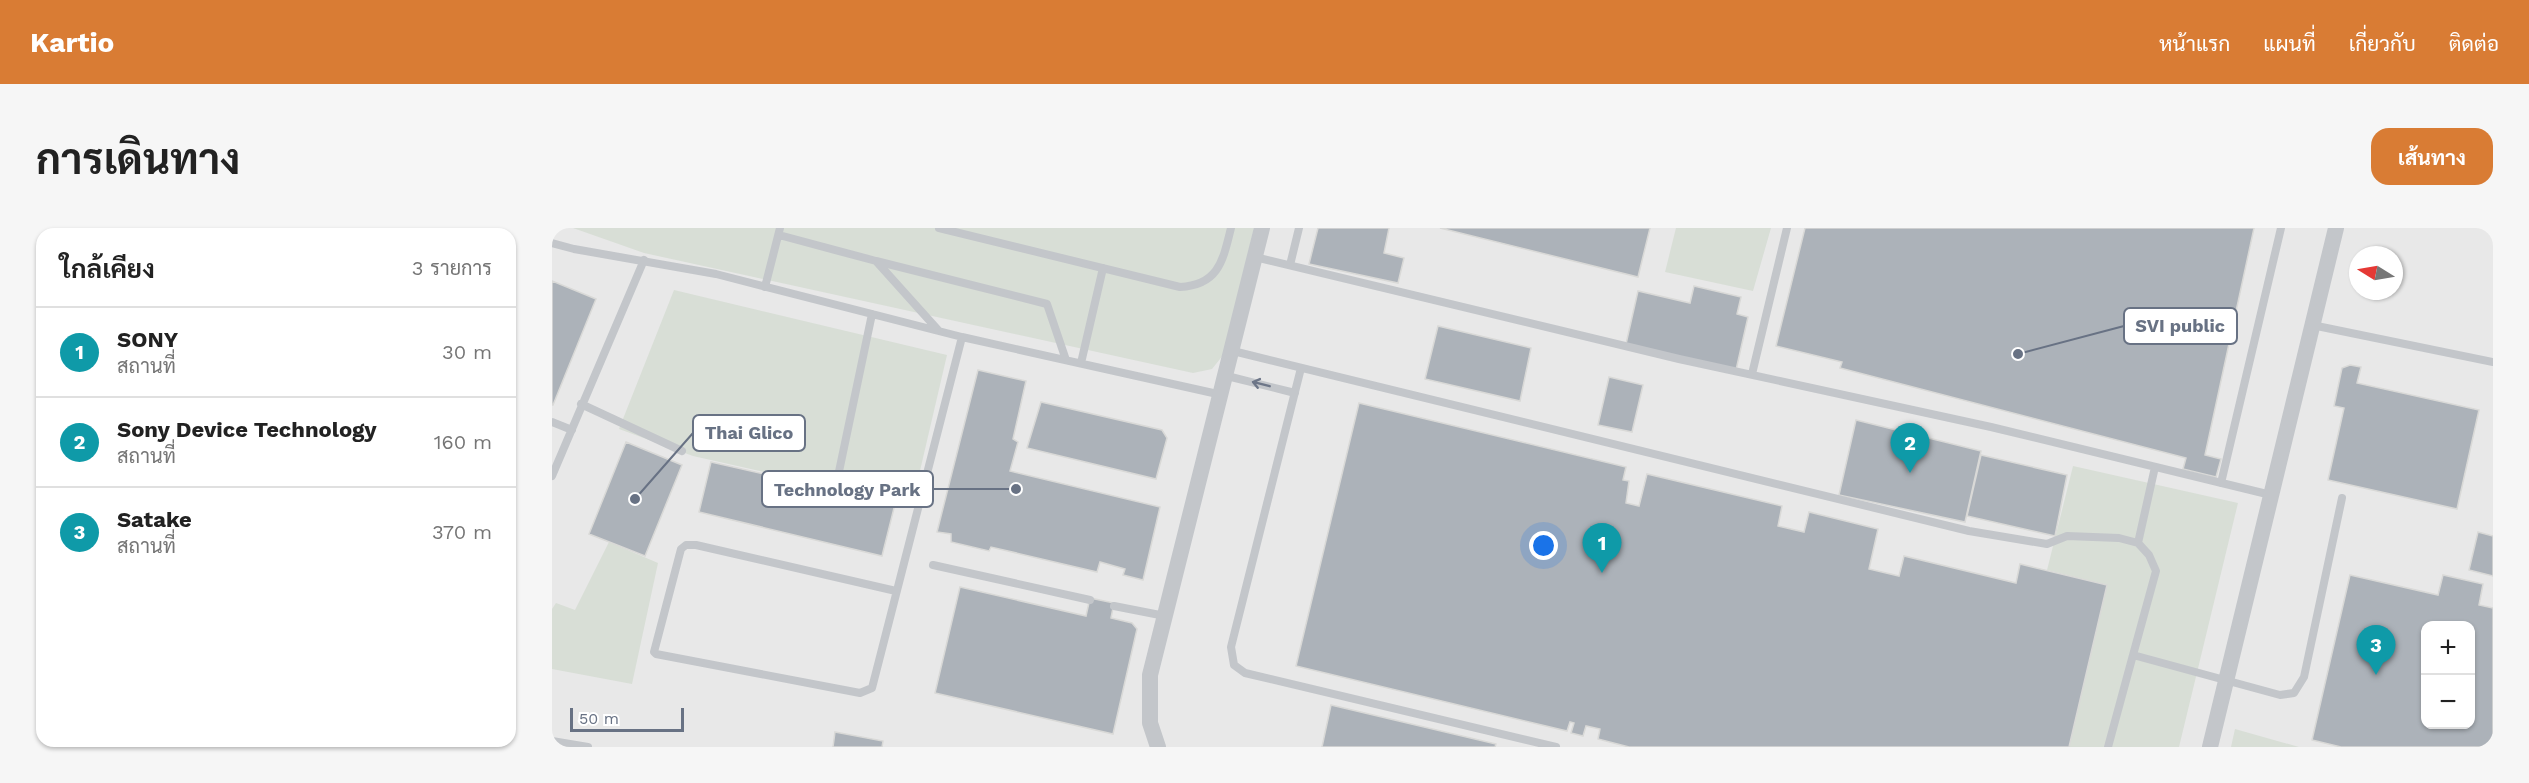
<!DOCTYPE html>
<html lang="th">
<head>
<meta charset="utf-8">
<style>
	:root { --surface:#fff; --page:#f6f6f6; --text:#222; --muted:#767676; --line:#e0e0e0; --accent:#d97c34 }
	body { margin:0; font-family:"Work Sans",Sarabun,sans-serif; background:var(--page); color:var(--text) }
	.controls { position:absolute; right:18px; bottom:18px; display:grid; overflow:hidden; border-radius:12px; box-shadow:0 2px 4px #0004 }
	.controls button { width:54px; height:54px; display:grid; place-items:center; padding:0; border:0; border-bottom:2px solid var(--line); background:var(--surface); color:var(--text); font:30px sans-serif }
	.compass { position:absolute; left:1797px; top:18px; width:54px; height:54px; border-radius:50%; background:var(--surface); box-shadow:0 2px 4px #0004; rotate:281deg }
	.scale { position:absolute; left:18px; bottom:15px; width:114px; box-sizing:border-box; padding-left:6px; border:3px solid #687284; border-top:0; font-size:16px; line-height:21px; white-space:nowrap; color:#687284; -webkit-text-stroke:4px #fff; paint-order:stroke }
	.you { position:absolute; left:992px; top:318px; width:21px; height:21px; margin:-15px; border:4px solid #fff; border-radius:50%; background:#1a73e8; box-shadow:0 0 0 9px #1a73e833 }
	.badge { display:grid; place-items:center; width:39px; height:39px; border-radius:50%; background:var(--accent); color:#fff; font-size:20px; font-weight:700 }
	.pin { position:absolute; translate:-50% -50px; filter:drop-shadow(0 2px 3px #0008) }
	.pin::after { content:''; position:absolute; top:32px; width:21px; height:18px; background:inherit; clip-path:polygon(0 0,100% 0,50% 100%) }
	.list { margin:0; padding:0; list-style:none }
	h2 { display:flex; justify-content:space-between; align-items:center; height:78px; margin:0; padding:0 24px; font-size:26px }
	h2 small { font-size:20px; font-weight:400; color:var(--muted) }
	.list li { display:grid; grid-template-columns:39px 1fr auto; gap:18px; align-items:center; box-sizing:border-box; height:90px; padding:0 24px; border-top:2px solid var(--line) }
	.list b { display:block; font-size:22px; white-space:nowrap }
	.list p { margin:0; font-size:20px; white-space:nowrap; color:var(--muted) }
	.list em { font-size:20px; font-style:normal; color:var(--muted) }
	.map { position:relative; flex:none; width:1941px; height:519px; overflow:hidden; border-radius:18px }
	header { display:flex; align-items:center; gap:36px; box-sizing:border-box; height:84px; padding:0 30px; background:var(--accent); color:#fff }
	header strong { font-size:28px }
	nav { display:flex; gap:33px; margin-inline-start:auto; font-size:21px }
	.intro { display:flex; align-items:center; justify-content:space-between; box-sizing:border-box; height:144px; padding:0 36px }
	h1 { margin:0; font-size:42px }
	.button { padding:15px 27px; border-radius:18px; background:var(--accent); color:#fff; font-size:21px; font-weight:700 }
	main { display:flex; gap:36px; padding:0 36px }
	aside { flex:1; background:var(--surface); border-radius:18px; box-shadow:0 2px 4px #0004 }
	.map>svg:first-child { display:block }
	.built { fill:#e8e8e8; fill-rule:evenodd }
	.green { fill:#d8ded6 }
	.building { fill:#acb2b9; stroke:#d9d9d7; stroke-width:1.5; fill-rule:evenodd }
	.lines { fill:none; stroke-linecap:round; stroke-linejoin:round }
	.service { stroke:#c3c6ca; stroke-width:8 }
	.minor { stroke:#c3c6ca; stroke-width:16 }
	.oneway { stroke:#6d7688 }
	.leader { fill:none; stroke:#687284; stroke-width:2 }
	.callout-dot { fill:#687284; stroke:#fff; stroke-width:2 }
	.callout { fill:#fff; stroke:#687284; stroke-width:2 }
	.callout-label { font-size:18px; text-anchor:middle; font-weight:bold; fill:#687284 }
</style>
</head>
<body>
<header>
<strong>Kartio</strong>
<nav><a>หน้าแรก</a><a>แผนที่</a><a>เกี่ยวกับ</a><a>ติดต่อ</a></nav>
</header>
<div class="intro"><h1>การเดินทาง</h1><a class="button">เส้นทาง</a></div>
<main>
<aside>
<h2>ใกล้เคียง<small>3 รายการ</small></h2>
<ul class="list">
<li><span class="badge" style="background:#0f9aa8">1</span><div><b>SONY</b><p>สถานที่</p></div><em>30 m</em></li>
<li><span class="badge" style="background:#0f9aa8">2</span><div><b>Sony Device Technology</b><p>สถานที่</p></div><em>160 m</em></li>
<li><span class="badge" style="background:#0f9aa8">3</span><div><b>Satake</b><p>สถานที่</p></div><em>370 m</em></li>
</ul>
</aside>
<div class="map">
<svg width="1941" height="519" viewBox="0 0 1941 519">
	<rect width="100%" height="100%" fill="#f7f7f5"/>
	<path class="built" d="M0,0H1941V519H0ZM1806,27H1842V63H1806ZM1874,398H1918V496H1874Z"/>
	<path class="green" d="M21,0H702L672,126L660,141L641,145L92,25Z
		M1124,0H1219L1201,63L1113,44Z
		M122,62L395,127L360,277L141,228L67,201Z
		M1521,238L1686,275L1627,519H1517L1555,357L1495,342Z
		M57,314L106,335L80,456L0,441V381L4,375L23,382Z
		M1683,501L1747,519H1679Z"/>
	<path class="building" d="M766,0H837L832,25L852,30L846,55L757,36Z
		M888,0H1098L1086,49Z
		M1253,0H1702L1653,227L1669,231L1664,249L1631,241L1634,230L1288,140L1290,134L1224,118Z
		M0,53L44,71L1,177H0Z
		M1142,58L1189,69L1185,86L1196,89L1184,142L1074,116L1086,63L1138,75Z
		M886,98L979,120L968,173L873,151Z
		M1798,137L1809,139L1805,155L1927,182L1905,281L1776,252L1792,180L1782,178L1790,140Z
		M426,142L474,153L461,211L466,214L458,243L608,279L591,352L571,347L573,341L548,334L545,344L439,319L437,323L399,314V306L385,304Z
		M1057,149L1091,157L1080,204L1046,197Z
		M489,174L610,202L615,210L604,251L475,220Z
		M807,175L1074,239L1071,252L1077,253L1074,275L1087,278L1095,246L1230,278L1226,298L1252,304L1257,284L1326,301L1317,341L1347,348L1352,328L1464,355L1468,336L1555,357L1517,519H1077L1046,511L1048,501L1034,498L1031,508L1019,505L1022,495L1018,494L1015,503L744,438Z
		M1304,192L1429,223L1413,294L1287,267Z
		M74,214L130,237L93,328L37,306Z
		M1429,227L1515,247L1503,308L1415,288Z
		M159,234L343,276L330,328L147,284Z
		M1926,304L1941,308V348L1917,342Z
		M1798,347L1886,367L1891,347L1931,356L1927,377L1941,380V519H1789L1760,512ZM1874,398H1918V496H1874Z
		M408,359L534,388L538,370L562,375L559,390L580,395L585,401L561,506L383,465Z
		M779,477L944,516L943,519H770Z
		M283,504L331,513L330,519H281Z"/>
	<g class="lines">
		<path class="service" d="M387,0L628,59C667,57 671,32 679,0
			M227,7L324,33L386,102
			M0,15L22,21L164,46L410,109L670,167
			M703,29L1127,131L1439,199L1719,267
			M324,33L495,76L514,132
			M738,37L747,0
			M213,59L228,0
			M1760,97L1941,134
			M681,123L1417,303L1495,316L1515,308L1567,310L1586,315L1597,327L1604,343L1581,427L1728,467L1742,465L1752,449L1790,270
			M529,135L551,40
			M749,140L679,419L682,437L693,445L1004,519
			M1200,146L1235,0
			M675,148L743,165
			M29,176L130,223
			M0,194L20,202
			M0,248L92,32
			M285,253L320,86
			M1669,255L1729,0
			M1586,315L1603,239
			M381,337L538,372
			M344,363L144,317H134L129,321L102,424L104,426L308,465L320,460L410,109
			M562,378L613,388
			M0,513L36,519
			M1556,519L1581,427"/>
		<path class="minor" d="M606,519L598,495V447L710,0
			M1658,519L1784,0"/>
	</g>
	<defs><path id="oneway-shaft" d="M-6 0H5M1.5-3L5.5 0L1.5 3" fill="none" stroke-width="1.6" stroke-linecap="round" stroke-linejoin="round" transform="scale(1.5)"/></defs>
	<use class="oneway" href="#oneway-shaft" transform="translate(709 156) rotate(-166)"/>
	<path class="leader" d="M1466 126L1572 98M83 271L141 205M464 261L381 261"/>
	<g class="callout-dot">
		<circle cx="1466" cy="126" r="6"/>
		<circle cx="83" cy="271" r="6"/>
		<circle cx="464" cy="261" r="6"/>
	</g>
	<g class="callout">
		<rect x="1572" y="80" width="113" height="36" rx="6"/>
		<rect x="141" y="187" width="112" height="36" rx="6"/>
		<rect x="210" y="243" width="171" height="36" rx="6"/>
	</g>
	<g class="callout-label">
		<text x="1628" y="104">SVI public</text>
		<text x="197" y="211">Thai Glico</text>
		<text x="295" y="268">Technology Park</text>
	</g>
</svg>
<div class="controls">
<button>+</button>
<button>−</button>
</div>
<svg class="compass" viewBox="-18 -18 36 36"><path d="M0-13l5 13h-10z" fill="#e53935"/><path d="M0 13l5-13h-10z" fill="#767676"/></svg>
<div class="scale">50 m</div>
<div class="you"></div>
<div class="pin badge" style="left:1050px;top:345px;background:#0f9aa8">1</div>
<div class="pin badge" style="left:1358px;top:245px;background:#0f9aa8">2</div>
<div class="pin badge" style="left:1824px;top:447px;background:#0f9aa8">3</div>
</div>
</main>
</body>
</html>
